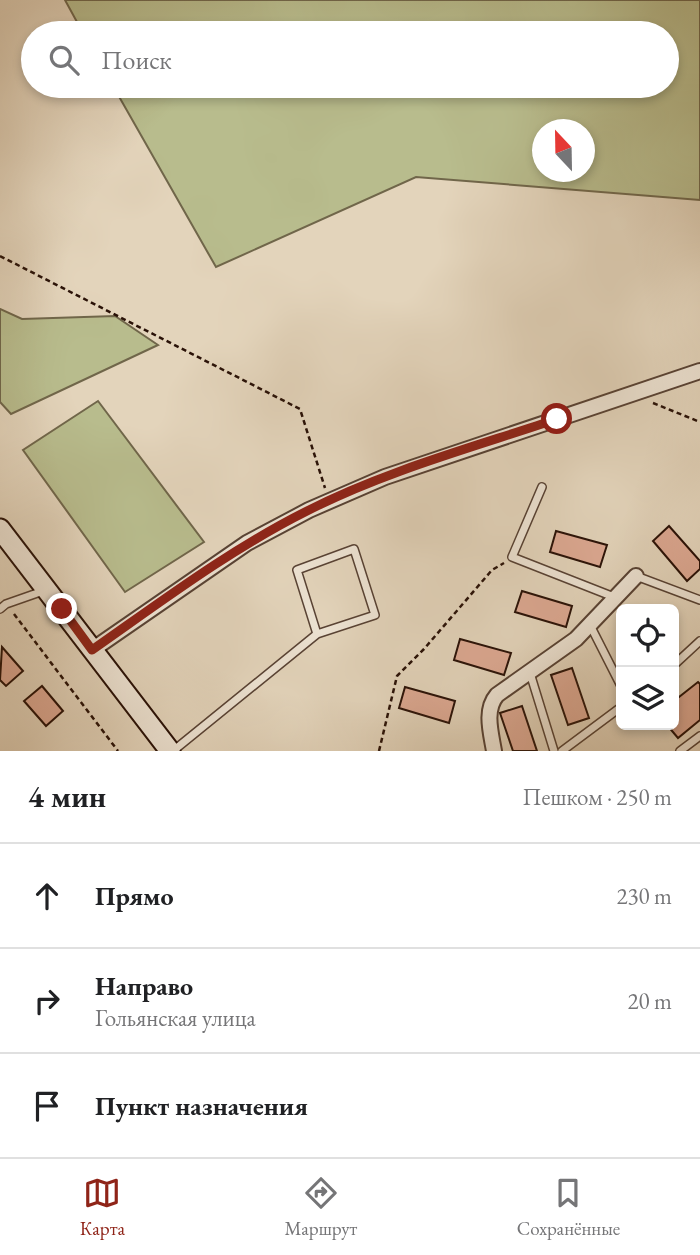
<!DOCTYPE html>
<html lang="ru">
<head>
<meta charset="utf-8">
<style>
	:root { --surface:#fff; --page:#f6f6f6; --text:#202124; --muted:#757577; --line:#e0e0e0; --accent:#8f2418 }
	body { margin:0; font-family:"EB Garamond",serif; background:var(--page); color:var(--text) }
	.controls { position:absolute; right:21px; bottom:21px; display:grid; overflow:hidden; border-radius:10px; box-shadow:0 4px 10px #0003 }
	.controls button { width:63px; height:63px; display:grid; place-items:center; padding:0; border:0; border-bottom:2px solid var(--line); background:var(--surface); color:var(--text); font:35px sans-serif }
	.compass { position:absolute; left:532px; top:119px; width:63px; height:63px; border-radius:50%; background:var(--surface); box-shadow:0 4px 10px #0003; rotate:338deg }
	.stop { position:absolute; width:21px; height:21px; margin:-16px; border:5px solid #8f2418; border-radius:50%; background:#fff }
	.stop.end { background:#8f2418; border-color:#fff; box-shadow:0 2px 7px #0008 }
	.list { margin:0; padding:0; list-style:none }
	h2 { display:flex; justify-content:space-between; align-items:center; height:91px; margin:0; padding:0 28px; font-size:30px }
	h2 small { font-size:23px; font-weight:400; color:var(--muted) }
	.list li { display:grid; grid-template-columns:46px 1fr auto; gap:21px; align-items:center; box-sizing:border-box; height:105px; padding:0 28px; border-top:2px solid var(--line) }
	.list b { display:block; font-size:26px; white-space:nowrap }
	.list p { margin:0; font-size:23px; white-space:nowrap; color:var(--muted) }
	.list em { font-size:23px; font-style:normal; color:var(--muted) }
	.icon { flex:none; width:38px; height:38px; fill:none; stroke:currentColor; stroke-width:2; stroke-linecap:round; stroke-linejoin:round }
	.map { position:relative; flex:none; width:700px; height:751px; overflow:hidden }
	.search { position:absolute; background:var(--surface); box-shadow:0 4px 10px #0003; left:21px; right:21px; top:21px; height:77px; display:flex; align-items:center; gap:18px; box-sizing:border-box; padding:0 24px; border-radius:38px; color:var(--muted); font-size:26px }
	.sheet { height:406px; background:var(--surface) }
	nav { display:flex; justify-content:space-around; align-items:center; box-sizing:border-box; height:98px; border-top:2px solid var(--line); background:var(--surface); font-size:19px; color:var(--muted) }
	nav a { display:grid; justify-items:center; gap:4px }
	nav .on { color:var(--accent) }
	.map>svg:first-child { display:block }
	.green { fill:#b8bc8d; stroke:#70664a; stroke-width:2; fill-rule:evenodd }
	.building { fill:#dda993; stroke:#291107; stroke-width:2 }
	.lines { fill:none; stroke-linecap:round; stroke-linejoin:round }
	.lane-casing { stroke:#584234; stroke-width:10 }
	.street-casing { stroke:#584234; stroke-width:18 }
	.secondary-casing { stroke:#291107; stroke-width:23 }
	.path { stroke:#291107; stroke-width:2.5; stroke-dasharray:5 3.5; stroke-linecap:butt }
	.lane { stroke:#ede3d3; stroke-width:7 }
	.street { stroke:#ede3d3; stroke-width:14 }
	.secondary { stroke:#ede3d3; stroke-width:19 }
	.route { stroke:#8f2418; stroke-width:9 }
</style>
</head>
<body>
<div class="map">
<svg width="700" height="751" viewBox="0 0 700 751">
	<rect width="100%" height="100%" fill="#e3d4bb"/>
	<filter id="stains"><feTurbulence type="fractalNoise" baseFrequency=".00286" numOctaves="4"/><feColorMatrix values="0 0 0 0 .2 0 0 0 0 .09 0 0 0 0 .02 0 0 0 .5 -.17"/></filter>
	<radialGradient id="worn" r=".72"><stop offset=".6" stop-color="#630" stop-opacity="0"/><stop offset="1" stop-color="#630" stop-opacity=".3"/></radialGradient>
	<path class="green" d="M65,0H700V200L416,177L216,267L113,86H667V33H83ZM542,130H584V172H542Z
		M0,309L22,319L115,316L158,345L11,414L0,402Z
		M98,401L204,542L125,592L23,450Z"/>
	<path class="building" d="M669,526L700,561V569L687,581L653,541Z
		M556,531L607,545L600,567L550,552Z
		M522,591L572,606L566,627L515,612Z
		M460,639L511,653L504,675L454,660Z
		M2,647L23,671L6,686L0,680Z
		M572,668L589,718L568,725L551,675Z
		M698,682L700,684V720L678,738L667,725H674V701Z
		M42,686L63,711L46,726L24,701Z
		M405,687L455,701L449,723L399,708Z
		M522,706L537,751H513L500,713Z"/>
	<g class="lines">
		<defs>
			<path id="lane" d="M542,487L512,557L614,597
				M636,576L700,600
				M0,609L6,604L46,590
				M590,625L621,686
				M674,665L700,641
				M530,673L554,751
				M173,751L317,634L375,615L354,549L297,570L317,634
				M562,751L621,707
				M680,751L700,736"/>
			<path id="street" d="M92,650L247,543L309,510L385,477L700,371
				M494,751C491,733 484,710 497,695L576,639L636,576"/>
			<path id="secondary" d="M0,529L170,751"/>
		</defs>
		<use href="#lane" class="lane-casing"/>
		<use href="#street" class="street-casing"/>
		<use href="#secondary" class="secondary-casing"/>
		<path class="path" d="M0,256L300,409L325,488
			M653,403L700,422
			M14,614L118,751
			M379,751L397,676L424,649L492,570L504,563"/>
		<use href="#lane" class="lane"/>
		<use href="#street" class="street"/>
		<use href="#secondary" class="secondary"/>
	</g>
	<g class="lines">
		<path class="route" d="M62,609L92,650C162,601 231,549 307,511C385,471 474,447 557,419"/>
	</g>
	<rect width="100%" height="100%" filter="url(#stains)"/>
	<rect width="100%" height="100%" fill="url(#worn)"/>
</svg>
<div class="controls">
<button><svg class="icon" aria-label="locate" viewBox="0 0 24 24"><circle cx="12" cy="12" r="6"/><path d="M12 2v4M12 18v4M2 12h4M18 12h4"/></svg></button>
<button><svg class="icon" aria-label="layers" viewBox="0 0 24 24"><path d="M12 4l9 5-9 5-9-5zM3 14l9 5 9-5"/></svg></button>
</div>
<svg class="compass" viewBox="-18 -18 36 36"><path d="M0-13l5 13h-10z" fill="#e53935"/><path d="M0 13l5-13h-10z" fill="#757577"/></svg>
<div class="stop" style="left:557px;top:419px"></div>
<div class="stop end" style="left:62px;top:609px"></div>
<div class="search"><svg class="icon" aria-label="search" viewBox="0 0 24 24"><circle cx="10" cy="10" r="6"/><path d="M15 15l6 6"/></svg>Поиск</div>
</div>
<section class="sheet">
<h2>4 мин<small>Пешком · 250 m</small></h2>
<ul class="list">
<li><svg class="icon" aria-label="ahead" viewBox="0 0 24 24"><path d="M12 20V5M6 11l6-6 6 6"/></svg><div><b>Прямо</b></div><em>230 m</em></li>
<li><svg class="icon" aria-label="right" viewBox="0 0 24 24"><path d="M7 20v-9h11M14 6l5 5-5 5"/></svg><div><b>Направо</b><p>Гольянская улица</p></div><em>20 m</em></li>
<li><svg class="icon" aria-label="arrive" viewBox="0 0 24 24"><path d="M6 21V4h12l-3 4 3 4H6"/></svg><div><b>Пункт назначения</b></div></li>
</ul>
</section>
<nav>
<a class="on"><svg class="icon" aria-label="map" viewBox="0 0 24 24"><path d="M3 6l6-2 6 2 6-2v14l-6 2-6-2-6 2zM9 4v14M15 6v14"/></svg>Карта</a>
<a><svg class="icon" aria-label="directions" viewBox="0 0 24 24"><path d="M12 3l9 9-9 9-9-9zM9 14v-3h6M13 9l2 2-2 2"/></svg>Маршрут</a>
<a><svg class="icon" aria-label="saved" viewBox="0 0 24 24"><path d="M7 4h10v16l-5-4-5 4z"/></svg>Сохранённые</a>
</nav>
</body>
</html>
